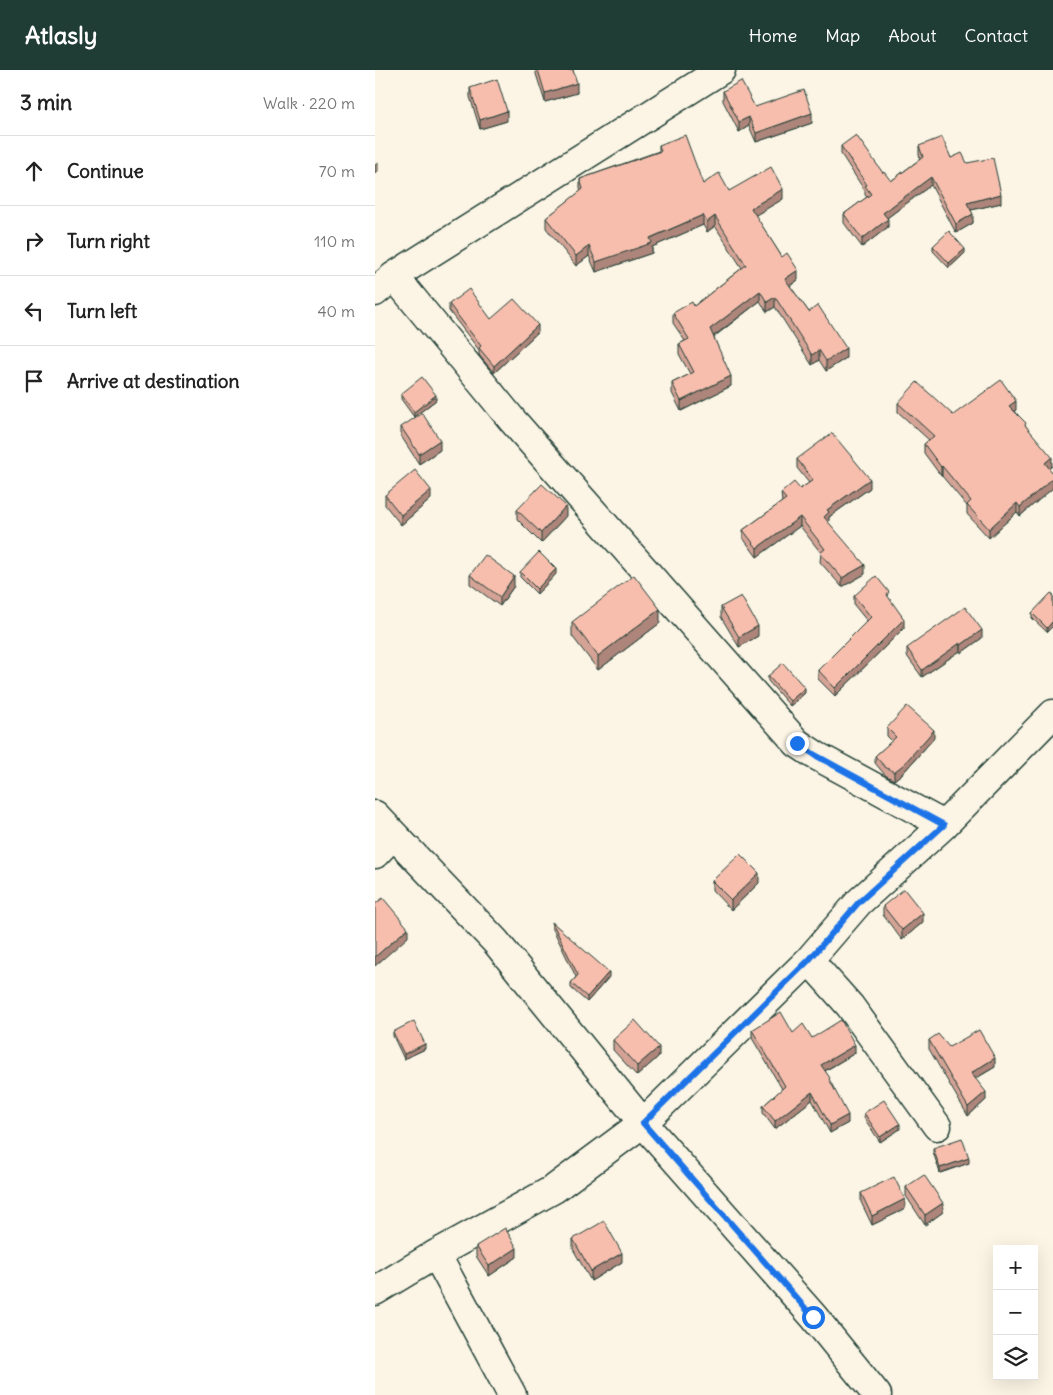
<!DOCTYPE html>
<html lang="en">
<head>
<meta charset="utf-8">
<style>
	:root { --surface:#fff; --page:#f2f2f2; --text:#222; --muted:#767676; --line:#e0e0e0; --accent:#1f3d34 }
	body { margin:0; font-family:Delius,sans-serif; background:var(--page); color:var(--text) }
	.controls { position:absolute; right:15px; bottom:15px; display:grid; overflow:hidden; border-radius:0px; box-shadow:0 5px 20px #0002 }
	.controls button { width:45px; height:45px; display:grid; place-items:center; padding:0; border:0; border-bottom:1px solid var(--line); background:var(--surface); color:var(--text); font:25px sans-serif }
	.stop { position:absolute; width:15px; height:15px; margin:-11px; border:4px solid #1a73e8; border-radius:50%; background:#fff }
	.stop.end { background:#1a73e8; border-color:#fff; box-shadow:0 1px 5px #0008 }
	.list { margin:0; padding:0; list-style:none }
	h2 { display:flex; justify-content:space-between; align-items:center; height:65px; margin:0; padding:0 20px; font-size:21px }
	h2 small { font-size:16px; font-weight:400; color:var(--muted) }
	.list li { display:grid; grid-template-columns:32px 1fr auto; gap:15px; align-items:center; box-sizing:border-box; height:70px; padding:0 20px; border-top:1px solid var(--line) }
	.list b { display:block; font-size:19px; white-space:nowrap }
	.list em { font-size:16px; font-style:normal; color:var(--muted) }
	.icon { flex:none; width:28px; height:28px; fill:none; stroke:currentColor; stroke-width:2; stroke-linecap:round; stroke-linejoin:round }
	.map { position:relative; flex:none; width:678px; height:1325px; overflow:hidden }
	header { display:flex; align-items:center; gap:30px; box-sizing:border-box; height:70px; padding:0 25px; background:var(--accent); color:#fff }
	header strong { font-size:24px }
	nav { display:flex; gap:28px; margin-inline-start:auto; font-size:18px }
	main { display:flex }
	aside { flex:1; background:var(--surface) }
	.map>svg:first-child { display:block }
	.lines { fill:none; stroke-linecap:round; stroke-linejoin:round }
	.street-casing { stroke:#1f3d34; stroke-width:31 }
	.street { stroke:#fcf5e5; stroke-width:28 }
	.wall { fill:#d4a396; stroke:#1f3d34 }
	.shaded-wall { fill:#ad857a; stroke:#1f3d34 }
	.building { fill:#f7beae; stroke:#1f3d34 }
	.route { stroke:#1a73e8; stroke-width:6 }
</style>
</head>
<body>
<header>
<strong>Atlasly</strong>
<nav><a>Home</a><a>Map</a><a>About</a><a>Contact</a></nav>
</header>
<main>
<aside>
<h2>3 min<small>Walk · 220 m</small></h2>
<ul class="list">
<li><svg class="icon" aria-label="ahead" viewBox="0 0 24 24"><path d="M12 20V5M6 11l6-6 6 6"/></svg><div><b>Continue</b></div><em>70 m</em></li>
<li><svg class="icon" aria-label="right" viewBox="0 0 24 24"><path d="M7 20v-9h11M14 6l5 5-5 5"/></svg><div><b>Turn right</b></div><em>110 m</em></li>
<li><svg class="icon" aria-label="left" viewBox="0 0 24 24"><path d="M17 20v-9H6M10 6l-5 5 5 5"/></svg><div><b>Turn left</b></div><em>40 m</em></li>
<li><svg class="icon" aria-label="arrive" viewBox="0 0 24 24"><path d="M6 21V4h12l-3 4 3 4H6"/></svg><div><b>Arrive at destination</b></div></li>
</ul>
</aside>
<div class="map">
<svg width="678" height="1325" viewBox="0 0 678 1325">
	<rect width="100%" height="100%" fill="#fcf5e5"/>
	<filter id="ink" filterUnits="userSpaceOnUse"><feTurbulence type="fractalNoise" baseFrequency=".02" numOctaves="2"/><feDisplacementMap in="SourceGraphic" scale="10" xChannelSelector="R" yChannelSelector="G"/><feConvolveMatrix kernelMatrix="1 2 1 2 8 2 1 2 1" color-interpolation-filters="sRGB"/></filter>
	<g filter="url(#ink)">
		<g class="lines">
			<defs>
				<path id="street" d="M19,206L138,351L422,673L440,685L569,755
					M0,222L19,206L346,0
					M0,745L121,872L268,1053L439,1247L502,1325
					M0,784L18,765
					M434,890L475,936L562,1056
					M61,1184L137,1325
					M0,1221L61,1184L179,1119L268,1053L434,890L484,832L569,755L678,644"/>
			</defs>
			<use href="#street" class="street-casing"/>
			<use href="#street" class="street"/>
		</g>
		<path class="wall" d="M161,0H198L202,23L170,32L161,4Z
			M95,18L132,51L105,59L95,27Z
			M348,21L380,37L437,53L381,72L374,56L364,62L348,31Z
			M284,75L328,114L354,121L408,129L380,145L407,187L423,210L415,216L434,242L471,288L451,301L444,290L437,295L400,237L392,242L385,231L339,267L356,316L306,341L297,323V313L315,304L304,284V274L310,271L298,253V243L319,236L367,198L340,156L332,162L328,155L277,177V183L221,202L214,186L201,196L171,158V148L206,121L205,119V109L284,81Z
			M466,76L508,103L516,111L545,89L544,85V76L592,93L626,133L596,140L598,153L581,163L556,115L512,148L513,157L487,177L469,153V144L492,127L490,125V121L466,84Z
			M558,176L590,183L574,198L558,181Z
			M74,234L116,249L163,262L119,303L104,285V280L74,241Z
			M26,324L61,330L39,347L26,329Z
			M523,333L578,345L641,340L640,341L651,356L677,396L674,399L678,403V418L645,446L642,442L614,468L592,444V436L567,406H566L549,383V374L554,370L523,342Z
			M26,357L65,380L44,394L26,366Z
			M422,389L495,418L454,447L453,452L490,504L467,517L445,492L446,483L425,456L382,487L368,468V460L407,432L406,423L425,419L434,413L422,398Z
			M10,425L56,429L26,455L10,435Z
			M142,440L191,446L166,473L142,449Z
			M145,502L181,504L162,524L145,507Z
			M95,505L139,516L125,536L95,514Z
			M678,524V556L672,562L657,548V543Z
			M479,526L514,528L529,558L460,626L443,609V600L492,551L479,535Z
			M346,537L383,566L364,577L346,547Z
			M197,552L285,553L223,600L197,566Z
			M607,568L586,583L585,581L547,607L532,586V578Z
			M393,606L430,623L415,636L393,611Z
			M512,658L559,668L528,703L519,710L510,705L500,693V686L517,671L512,666Z
			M337,811L384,813L356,840L337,820Z
			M508,836L548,852L527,870L508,845Z
			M177,852L234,907L212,932L196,918V913L201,907L177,857Z
			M377,960L418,963L437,968L480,983L450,1001L473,1053L455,1063L437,1030L400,1059L388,1043V1036L407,1019L377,968Z
			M18,962L50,979L29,989L18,966Z
			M238,970L284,986L262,1006L238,980Z
			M554,970L574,977L620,997L600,1009L611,1030L593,1046L554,979Z
			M489,1043L525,1059L505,1072L489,1048Z
			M558,1078L594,1093L565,1103L558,1082Z
			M531,1117L568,1142L550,1155L531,1126Z
			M486,1123L530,1139L497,1155L486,1132Z
			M198,1169L247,1192L216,1211L198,1179Z
			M101,1176L142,1187L114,1206L101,1186Z"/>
		<path class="shaded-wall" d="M202,13V23L170,32V23Z
			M132,41V51L105,59V50Z
			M437,43V53L381,72V63Z
			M374,47V56L364,62V52Z
			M3,93V101L0,103V95Z
			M556,107V115L508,151V143Z
			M408,119V129L376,148V138Z
			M626,124V133L592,141V133Z
			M598,144V153L581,163V154Z
			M328,145V155L277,177V183L221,202V192Z
			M340,146V156L332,162V152Z
			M513,149V157L487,177V169Z
			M214,176V186L201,196V186Z
			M590,179V183L574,198V193Z
			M423,200V210L410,219V209Z
			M385,221V231L335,269V259Z
			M400,227V237L392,242V232Z
			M163,255V262L119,303V296Z
			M471,278V288L451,301V291Z
			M444,280V290L437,295V285Z
			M356,306V316L306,341V331Z
			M61,325V330L39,347V342Z
			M641,331V340L634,345V336Z
			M65,370V380L44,394V384Z
			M677,387V396L670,403V393Z
			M567,396V406H566V397Z
			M678,408V418L645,446V437Z
			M495,409V418L454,447V451L449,455V447L452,440Z
			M56,420V429L26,455V445Z
			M642,433V442L614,468V459Z
			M191,436V446L166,473V463Z
			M425,447V456L382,487V478Z
			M490,495V504L467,517V508Z
			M181,499V504L162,524V519Z
			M139,506V516L125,536V527Z
			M285,539V553L223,600V586Z
			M529,549V558L460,626V618Z
			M678,551V556L672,562V558Z
			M383,556V566L364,577V567Z
			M607,560V568L586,583V575Z
			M585,573V581L547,607V600Z
			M430,618V623L415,636V631Z
			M559,660V668L528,703L519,710V702Z
			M384,803V813L356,840V830Z
			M548,843V852L527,870V860Z
			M33,858V867L0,896V887Z
			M234,902V907L212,932V927Z
			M50,974V979L29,989V984Z
			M480,975V983L446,1003V995Z
			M284,977V986L262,1006V996Z
			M620,988V997L596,1011V1003Z
			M437,1022V1030L400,1059V1051Z
			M611,1022V1030L593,1046V1037Z
			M473,1045V1053L455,1063V1055Z
			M525,1054V1059L505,1072V1067Z
			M594,1088V1093L565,1103V1098Z
			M530,1129V1139L497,1155V1146Z
			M568,1133V1142L550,1155V1145Z
			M142,1178V1187L114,1206V1196Z
			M247,1183V1192L216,1211V1201Z"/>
		<path class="building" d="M163,0H198L202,13L170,23Z
			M122,9L132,41L105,50L95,18Z
			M366,11L380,37L429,20L437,43L381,63L374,47L364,52L348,21Z
			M310,65L328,114L344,103L354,121L396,97L408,119L376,138L407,187L412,183L423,200L410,209L434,242L443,235L471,278L451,291L444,280L437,285L400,227L392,232L385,221L335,259L356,306L306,331L297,313L319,302L304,274L314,269L298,243L317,232L319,236L371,195L340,146L332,152L328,145L275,168L277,173L221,192L214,176L201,186L171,148L208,119L205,109L286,81L284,75Z
			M481,65L508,103L509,102L516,111L548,87L544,76L567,67L576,88L587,83L592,93L618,88L626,124L592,133L598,144L581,154L556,107L508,143L513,149L487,169L469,144L496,124L490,116L492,115L466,76Z
			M574,161L590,179L574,193L558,176Z
			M94,219L116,249L139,229L163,255L119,296L104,278L106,276L74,234Z
			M47,307L61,325L39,342L26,324Z
			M626,310L641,331L634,336L651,353L650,355L677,387L670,393L678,403V408L645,437L642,433L614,459L592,435L596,431L567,396L566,397L549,374L559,366L523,333L542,312L578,345Z
			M47,343L65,370L44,384L26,357Z
			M457,363L495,409L452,440L454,442L449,447L490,495L467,508L445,483L450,479L425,447L382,478L368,460L411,429L406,423L419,412L425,419L438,410L422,389Z
			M40,400L56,420L26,445L10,425Z
			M167,414L191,436L166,463L142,440Z
			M164,482L181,499L162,519L145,502Z
			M110,485L139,506L125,527L95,505Z
			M259,505L285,539L223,586L197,552Z
			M501,506L514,522L512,525L529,549L460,618L443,600L496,547L479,526Z
			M676,523L678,524V551L672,558L657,543Z
			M366,526L383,556L364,567L346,537Z
			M590,537L607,560L586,575L585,573L547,600L532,578Z
			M408,593L430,618L415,631L393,606Z
			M532,636L559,660L528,695L519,702L510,697L500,686L521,667L512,658Z
			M365,784L384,803L356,830L337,811Z
			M529,819L548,843L527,860L508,836Z
			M8,828L33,858L0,887V834Z
			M177,852L234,902L212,927L196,913L203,905Z
			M406,942L418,963L428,954L437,968L466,950L480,975L446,995L455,1008L454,1009L473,1045L455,1055L437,1022L400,1051L388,1036L410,1016L377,960Z
			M260,950L284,977L262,996L238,970Z
			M39,951L50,974L29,984L18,962Z
			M604,960L620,988L596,1003L611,1022L593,1037L554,970L563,964L574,977Z
			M509,1030L525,1054L505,1067L489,1043Z
			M587,1068L594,1088L565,1098L558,1078Z
			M549,1105L568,1133L550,1145L531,1117Z
			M519,1107L530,1129L497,1146L486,1123Z
			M229,1151L247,1183L216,1201L198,1169Z
			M130,1158L142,1178L114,1196L101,1176Z"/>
	</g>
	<g class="lines" filter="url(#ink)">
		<path class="route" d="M422,673L440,685L569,755L484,832L434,890L268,1053L438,1247"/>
	</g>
</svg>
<div class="controls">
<button>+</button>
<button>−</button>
<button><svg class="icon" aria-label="layers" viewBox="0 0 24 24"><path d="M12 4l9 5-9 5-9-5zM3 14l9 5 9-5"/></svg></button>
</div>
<div class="stop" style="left:438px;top:1247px"></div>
<div class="stop end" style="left:422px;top:673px"></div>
</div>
</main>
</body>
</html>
